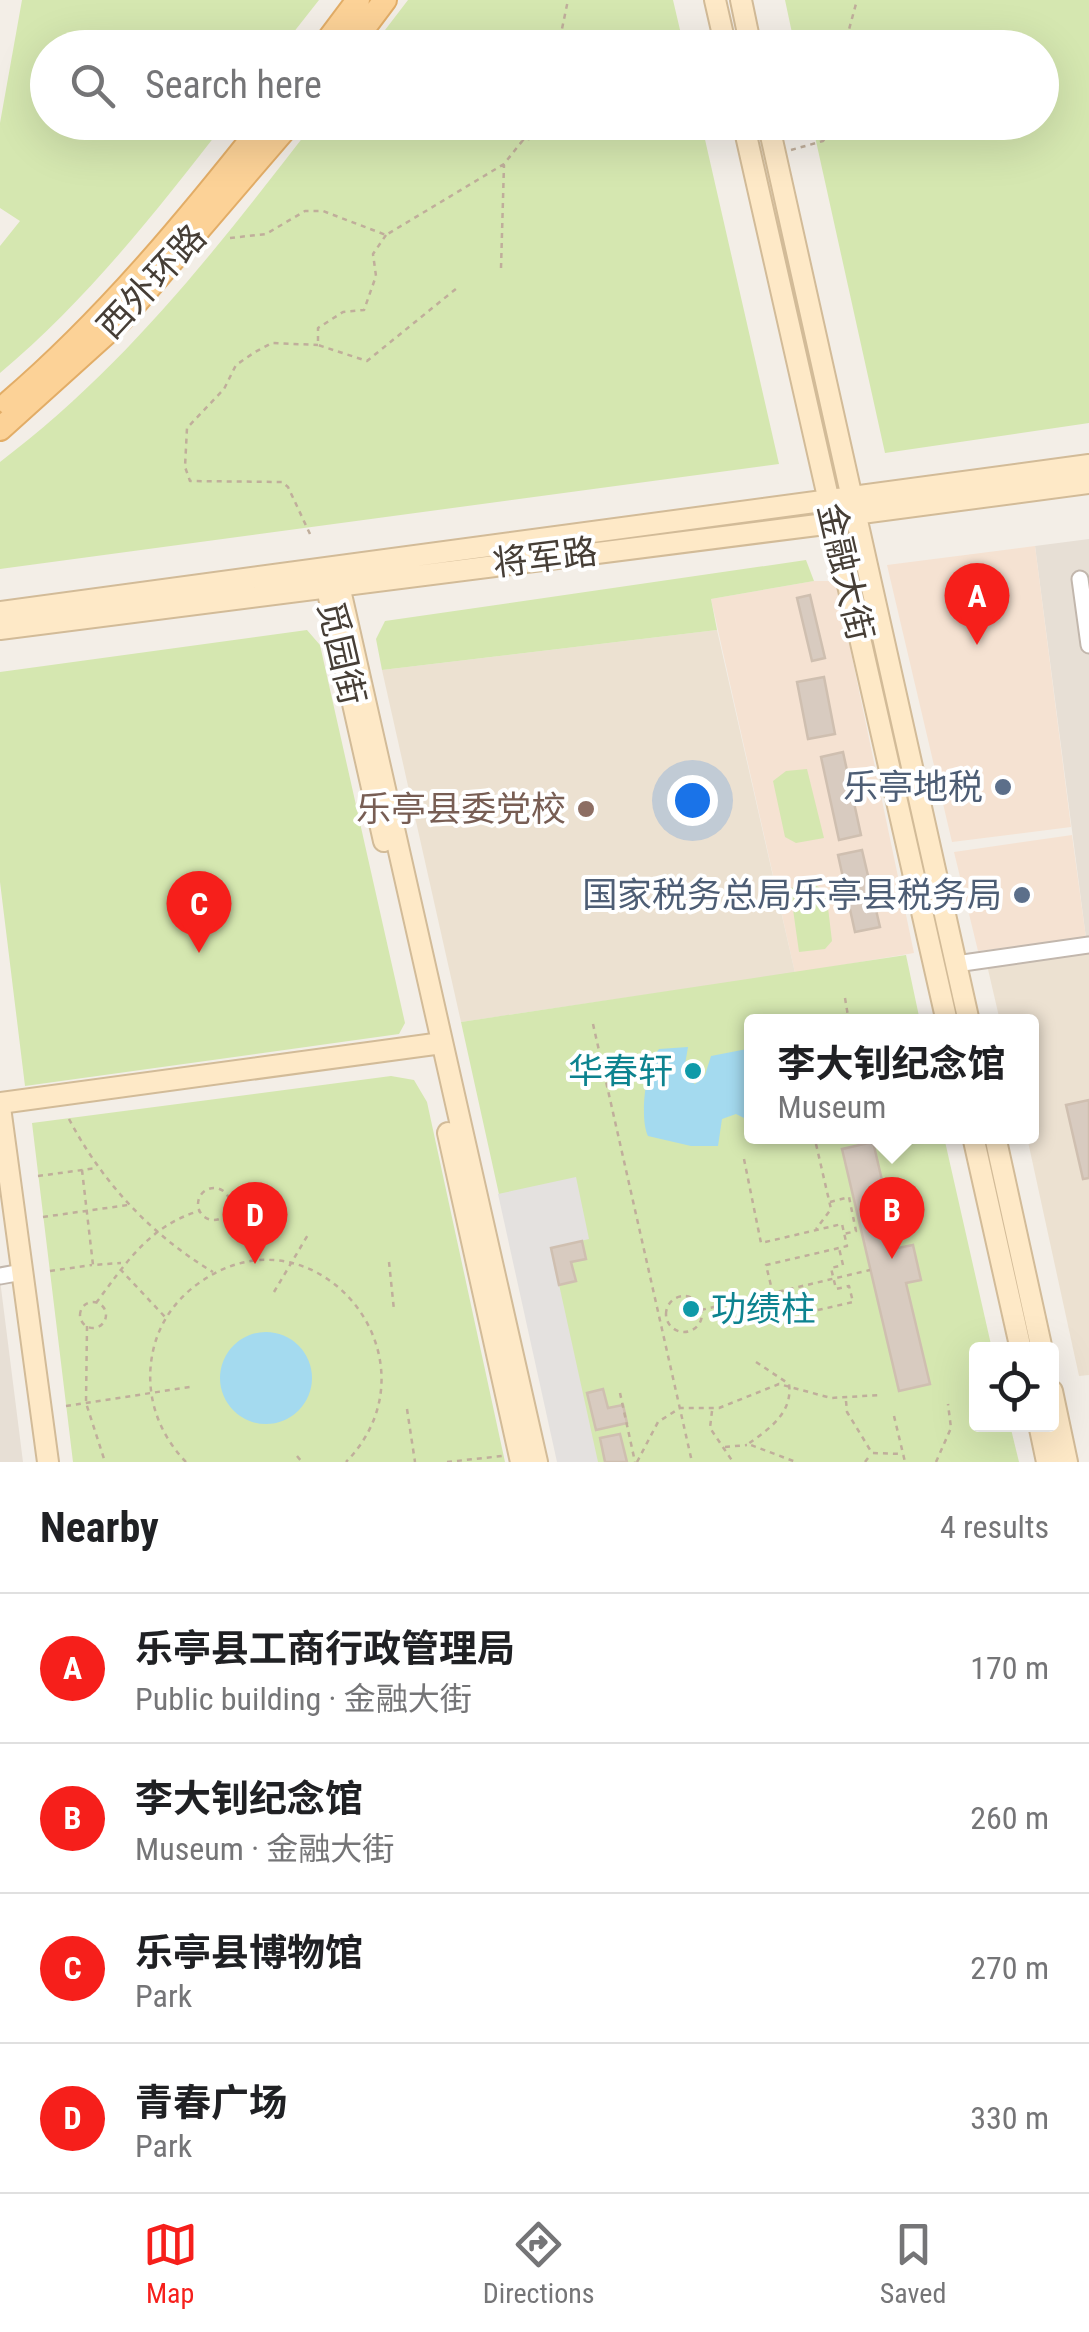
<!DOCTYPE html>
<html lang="en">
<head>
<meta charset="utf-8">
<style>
	:root { --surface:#fff; --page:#f6f6f6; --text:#202124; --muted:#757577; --line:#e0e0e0; --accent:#f61f1b }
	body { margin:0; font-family:"Roboto Condensed","Noto Sans SC",sans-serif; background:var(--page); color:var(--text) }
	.controls { position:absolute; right:30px; bottom:30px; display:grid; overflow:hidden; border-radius:10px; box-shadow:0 10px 40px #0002 }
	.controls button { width:90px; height:90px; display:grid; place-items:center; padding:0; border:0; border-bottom:2px solid var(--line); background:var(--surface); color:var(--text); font:50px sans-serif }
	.you { position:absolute; left:692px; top:800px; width:35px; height:35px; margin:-25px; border:8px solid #fff; border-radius:50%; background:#1a73e8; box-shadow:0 0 0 15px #1a73e833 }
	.badge { display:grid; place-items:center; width:65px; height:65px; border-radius:50%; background:var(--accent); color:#fff; font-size:32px; font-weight:700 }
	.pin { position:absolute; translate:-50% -82px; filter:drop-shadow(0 2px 5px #0008) }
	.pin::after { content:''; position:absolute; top:52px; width:35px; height:30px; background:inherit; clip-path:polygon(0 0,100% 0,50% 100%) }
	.popup { position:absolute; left:744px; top:1014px; width:295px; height:130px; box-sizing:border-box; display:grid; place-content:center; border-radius:10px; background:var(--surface); filter:drop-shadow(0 2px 8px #0005); font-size:32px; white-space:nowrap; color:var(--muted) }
	.popup b { font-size:38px; color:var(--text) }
	.popup::after { content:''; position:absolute; left:50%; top:100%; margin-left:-20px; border:20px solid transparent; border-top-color:var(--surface) }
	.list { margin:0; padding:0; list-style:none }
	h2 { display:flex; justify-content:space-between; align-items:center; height:130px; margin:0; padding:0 40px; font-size:42px }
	h2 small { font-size:32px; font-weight:400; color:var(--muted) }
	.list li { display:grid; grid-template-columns:65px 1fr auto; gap:30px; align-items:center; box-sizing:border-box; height:150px; padding:0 40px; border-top:2px solid var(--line) }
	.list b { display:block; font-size:38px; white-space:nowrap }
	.list p { margin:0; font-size:32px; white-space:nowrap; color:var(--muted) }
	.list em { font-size:32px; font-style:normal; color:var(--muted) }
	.icon { flex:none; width:55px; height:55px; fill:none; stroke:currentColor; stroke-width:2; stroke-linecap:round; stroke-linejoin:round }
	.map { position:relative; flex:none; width:1089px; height:1462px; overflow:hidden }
	.search { position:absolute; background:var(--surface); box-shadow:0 10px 40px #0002; left:30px; right:30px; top:30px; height:110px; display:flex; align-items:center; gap:25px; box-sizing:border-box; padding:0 35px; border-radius:55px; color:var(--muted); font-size:38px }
	.sheet { height:730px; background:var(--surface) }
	nav { display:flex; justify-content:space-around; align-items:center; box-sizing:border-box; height:140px; border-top:2px solid var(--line); background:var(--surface); font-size:28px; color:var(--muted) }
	nav a { display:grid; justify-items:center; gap:5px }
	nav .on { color:var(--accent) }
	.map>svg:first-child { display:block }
	.residential { fill:#e7dfd5 }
	.commercial { fill:#f5e2d2 }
	.education { fill:#ece1d1 }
	.green { fill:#d5e7b0 }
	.parking { fill:#e4e1df }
	.water { fill:#a4daef }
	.building { fill:#d8cbc0; stroke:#cfbfb0; stroke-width:2.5 }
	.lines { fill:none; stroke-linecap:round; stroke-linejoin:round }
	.street-casing { stroke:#c2b7ad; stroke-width:19 }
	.secondary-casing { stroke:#d2bb98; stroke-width:24 }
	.primary-casing { stroke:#e2ad67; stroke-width:26 }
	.path { stroke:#c0ae9b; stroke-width:2.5; stroke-dasharray:5 5; stroke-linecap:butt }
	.street { stroke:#fff; stroke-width:15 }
	.secondary { stroke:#fee9c7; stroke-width:20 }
	.primary { stroke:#fcd297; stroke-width:22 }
	.service-dot { fill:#5c6f8a; stroke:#fff; stroke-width:4 }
	.education-dot { fill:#8d6e63; stroke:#fff; stroke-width:4 }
	.culture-dot { fill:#0f9aa8; stroke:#fff; stroke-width:4 }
	.labels { text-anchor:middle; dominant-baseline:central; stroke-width:8; stroke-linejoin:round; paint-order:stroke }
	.street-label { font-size:35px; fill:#463e36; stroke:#fff }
	.service-label { font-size:35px; fill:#4e5e75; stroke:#fff; text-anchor:end }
	.education-label { font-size:35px; fill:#785e54; stroke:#fff; text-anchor:end }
	.culture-label { font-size:35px; fill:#0d838f; stroke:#fff; text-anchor:end }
</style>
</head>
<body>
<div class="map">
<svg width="1089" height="1462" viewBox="0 0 1089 1462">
	<rect width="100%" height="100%" fill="#f3eee7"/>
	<path class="residential" d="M1089,539V937L1086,938L1035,546Z
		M0,1280L23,1462H0Z"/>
	<path class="commercial" d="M1035,546L1071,827L952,842L887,565Z
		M814,581H836L914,953L795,973L711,599Z
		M1072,835L1086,938L978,951L954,852Z"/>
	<path class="education" d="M717,630L795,973L461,1022L382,670Z
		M1089,951V1375L1079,1376L1027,1137L1032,1136V1022L1000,1021L987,965Z"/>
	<path class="green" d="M22,0H319L282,47L48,48V122L225,123C157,211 86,301 0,373V246L20,221L0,208V123Z
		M408,0H673L684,47H372Z
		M785,0H1089V423L885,453L812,123L1042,122V48L795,47Z
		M701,122L779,464L0,569V462C127,366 218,247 314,123Z
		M806,560L814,581L711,599L717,630L382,670L376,639L385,621Z
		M307,630L320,645L405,1023L399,1034L25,1086L0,882V672Z
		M807,769L824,838L796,843L785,837L773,781L786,771Z
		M815,885L826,891L832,941L825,949L799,952L790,888Z
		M906,955L920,1021L752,1022V1136L944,1137L992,1349L976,1350V1424L1010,1425L1019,1462H558L461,1022Z
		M391,1076L414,1080L427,1102L505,1462H73L32,1123Z"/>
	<path class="parking" d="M576,1177L589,1239L551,1248L598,1462H557L498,1194Z"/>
	<path class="water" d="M752,1039V1122L736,1114L722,1119L718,1146H691L648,1136C639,1117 646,1065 659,1049L688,1047L683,1076L695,1084L705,1075L711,1056L747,1049Z
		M220 1378a46 46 0 1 1 92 0a46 46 0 1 1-92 0Z"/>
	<path class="building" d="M810,595L825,658L812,661L797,598Z
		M824,677L835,734L808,739L797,682Z
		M843,752L861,835L839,840L821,757Z
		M862,850L880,927L855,932L838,855Z
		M1089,1100V1178L1083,1179L1066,1105Z
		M873,1142L898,1248L913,1245L921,1280L906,1283L930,1384L899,1391L842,1149Z
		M582,1241L586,1259L571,1262L576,1281L559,1285L551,1248Z
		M603,1389L608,1408L623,1405L627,1423L596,1430L587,1393Z
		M620,1434L627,1462H605L600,1438Z"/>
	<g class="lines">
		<defs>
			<path id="street" d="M1080,579L1089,645
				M956,964L1089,945
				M0,1276L22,1272"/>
			<path id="secondary" d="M715,0L726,48
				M741,0L751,48
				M743,122L947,1022
				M768,122L969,1022
				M336,572L537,1462
				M330,573L326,584L384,841
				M0,612L1089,465
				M0,629L833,523L854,514L1089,483
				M0,1103L442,1043
				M0,1107L48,1462
				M448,1133L521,1462
				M973,1136L1021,1350
				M995,1136L1042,1350
				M1052,1391L1067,1462
				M1039,1424L1047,1462"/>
			<path id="primary" d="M322,48L358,0
				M349,48L385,0
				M8,403C105,320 186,222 265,122
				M0,429L122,319L291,122"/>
		</defs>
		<use href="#street" class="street-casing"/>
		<use href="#secondary" class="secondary-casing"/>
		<use href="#primary" class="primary-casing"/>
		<path class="path" d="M383,39L399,48
			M558,48L568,0
			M844,48L857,0
			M509,122L523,140L539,122
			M791,150L823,141L840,122
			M386,235L373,254L376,276L364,310L343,312L318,328V345L367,361L457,288
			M230,238L266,234L305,211H323L386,235L504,164L523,140L612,125L635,129L681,122
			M501,268L504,165
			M310,534L288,487L282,482L190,481L185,467L187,428L224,389L236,365L255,352L272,343L318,345
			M845,998L849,1022
			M593,1024L692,1462
			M69,1119C102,1182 151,1235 213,1272
			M816,1144L831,1209L816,1229
			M744,1159L761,1243L842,1224L847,1246L839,1248L766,1265L779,1319L853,1302L849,1286L836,1289L831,1268L843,1265L839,1248
			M82,1170L93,1265L121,1263
			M38,1176L97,1168
			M198 1204a16 16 0 1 1 32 0a16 16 0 1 1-32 0Z
			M232,1200L264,1194
			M830,1202L849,1197L856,1231L844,1234
			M43,1217L128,1205
			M389,1262L394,1310
			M120,1269L166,1318
			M50,1271L92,1265
			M274,1292L309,1233
			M666 1314a18 18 0 1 1 36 0a18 18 0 1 1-36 0Z
			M80 1315a13 13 0 1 1 26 0a13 13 0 1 1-26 0Z
			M96,1303C126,1263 149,1226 199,1211
			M701,1310L870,1270
			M87,1326L86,1403L105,1462
			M756,1362L789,1384C793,1413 769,1429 748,1444L796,1462
			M620,1393L635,1462
			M846,1401L847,1412L872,1453L903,1454
			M66,1406L190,1387
			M407,1409L415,1462
			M712,1411L710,1428L733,1462
			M894,1416L905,1462
			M725,1447L747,1445
			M297,1456L302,1462
			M186,1462C157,1432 144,1392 153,1351C159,1323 176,1299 199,1283C315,1200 446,1359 346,1462
			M447,1462L502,1456
			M637,1462L658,1422L680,1408H719L779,1384L831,1398L880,1395
			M865,1462L871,1454
			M936,1462L951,1428L948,1404"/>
		<use href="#street" class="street"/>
		<use href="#secondary" class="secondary"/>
		<use href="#primary" class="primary"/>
	</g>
	<g class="service-dot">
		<circle cx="1003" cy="787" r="10"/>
		<circle cx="1022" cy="895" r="10"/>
	</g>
	<circle class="education-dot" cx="586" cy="809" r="10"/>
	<g class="culture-dot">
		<circle cx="693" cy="1071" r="10"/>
		<circle cx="691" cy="1309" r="10"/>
	</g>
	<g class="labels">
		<g class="street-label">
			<text transform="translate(152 282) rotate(-47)">西外环路</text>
			<text transform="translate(545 558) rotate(-7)">将军路</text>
			<text transform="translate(845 572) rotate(77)">金融大街</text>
			<text transform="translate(341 653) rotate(77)">觅园街</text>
		</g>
		<g class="service-label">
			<text x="983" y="787">乐亭地税</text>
			<text x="1002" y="895">国家税务总局乐亭县税务局</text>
		</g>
		<g class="education-label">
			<text x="566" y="809">乐亭县委党校</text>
		</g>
		<g class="culture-label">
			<text x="673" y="1071">华春轩</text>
			<text x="711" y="1309" text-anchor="start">功绩柱</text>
		</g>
	</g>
</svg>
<div class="controls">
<button><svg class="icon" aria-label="locate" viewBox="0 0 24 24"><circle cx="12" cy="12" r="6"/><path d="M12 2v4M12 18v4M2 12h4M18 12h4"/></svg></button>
</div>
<div class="you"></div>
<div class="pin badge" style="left:977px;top:645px">A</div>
<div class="pin badge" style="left:892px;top:1259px">B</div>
<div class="popup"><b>李大钊纪念馆</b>Museum</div>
<div class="pin badge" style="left:199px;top:953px">C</div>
<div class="pin badge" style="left:255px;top:1264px">D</div>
<div class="search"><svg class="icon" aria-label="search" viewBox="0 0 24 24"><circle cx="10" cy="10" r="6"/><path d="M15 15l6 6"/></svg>Search here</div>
</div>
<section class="sheet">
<h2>Nearby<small>4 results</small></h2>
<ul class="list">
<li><span class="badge">A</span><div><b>乐亭县工商行政管理局</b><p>Public building · 金融大街</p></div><em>170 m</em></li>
<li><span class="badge">B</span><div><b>李大钊纪念馆</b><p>Museum · 金融大街</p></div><em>260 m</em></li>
<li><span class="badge">C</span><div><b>乐亭县博物馆</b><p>Park</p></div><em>270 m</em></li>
<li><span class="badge">D</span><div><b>青春广场</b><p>Park</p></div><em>330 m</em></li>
</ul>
</section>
<nav>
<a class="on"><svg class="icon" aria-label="map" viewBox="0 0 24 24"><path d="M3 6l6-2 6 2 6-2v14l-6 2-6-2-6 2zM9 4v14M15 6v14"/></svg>Map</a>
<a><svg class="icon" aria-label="directions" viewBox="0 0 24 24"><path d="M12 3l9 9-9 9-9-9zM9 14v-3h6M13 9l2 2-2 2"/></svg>Directions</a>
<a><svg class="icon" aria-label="saved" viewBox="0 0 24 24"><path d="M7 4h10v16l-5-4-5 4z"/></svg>Saved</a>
</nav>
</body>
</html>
